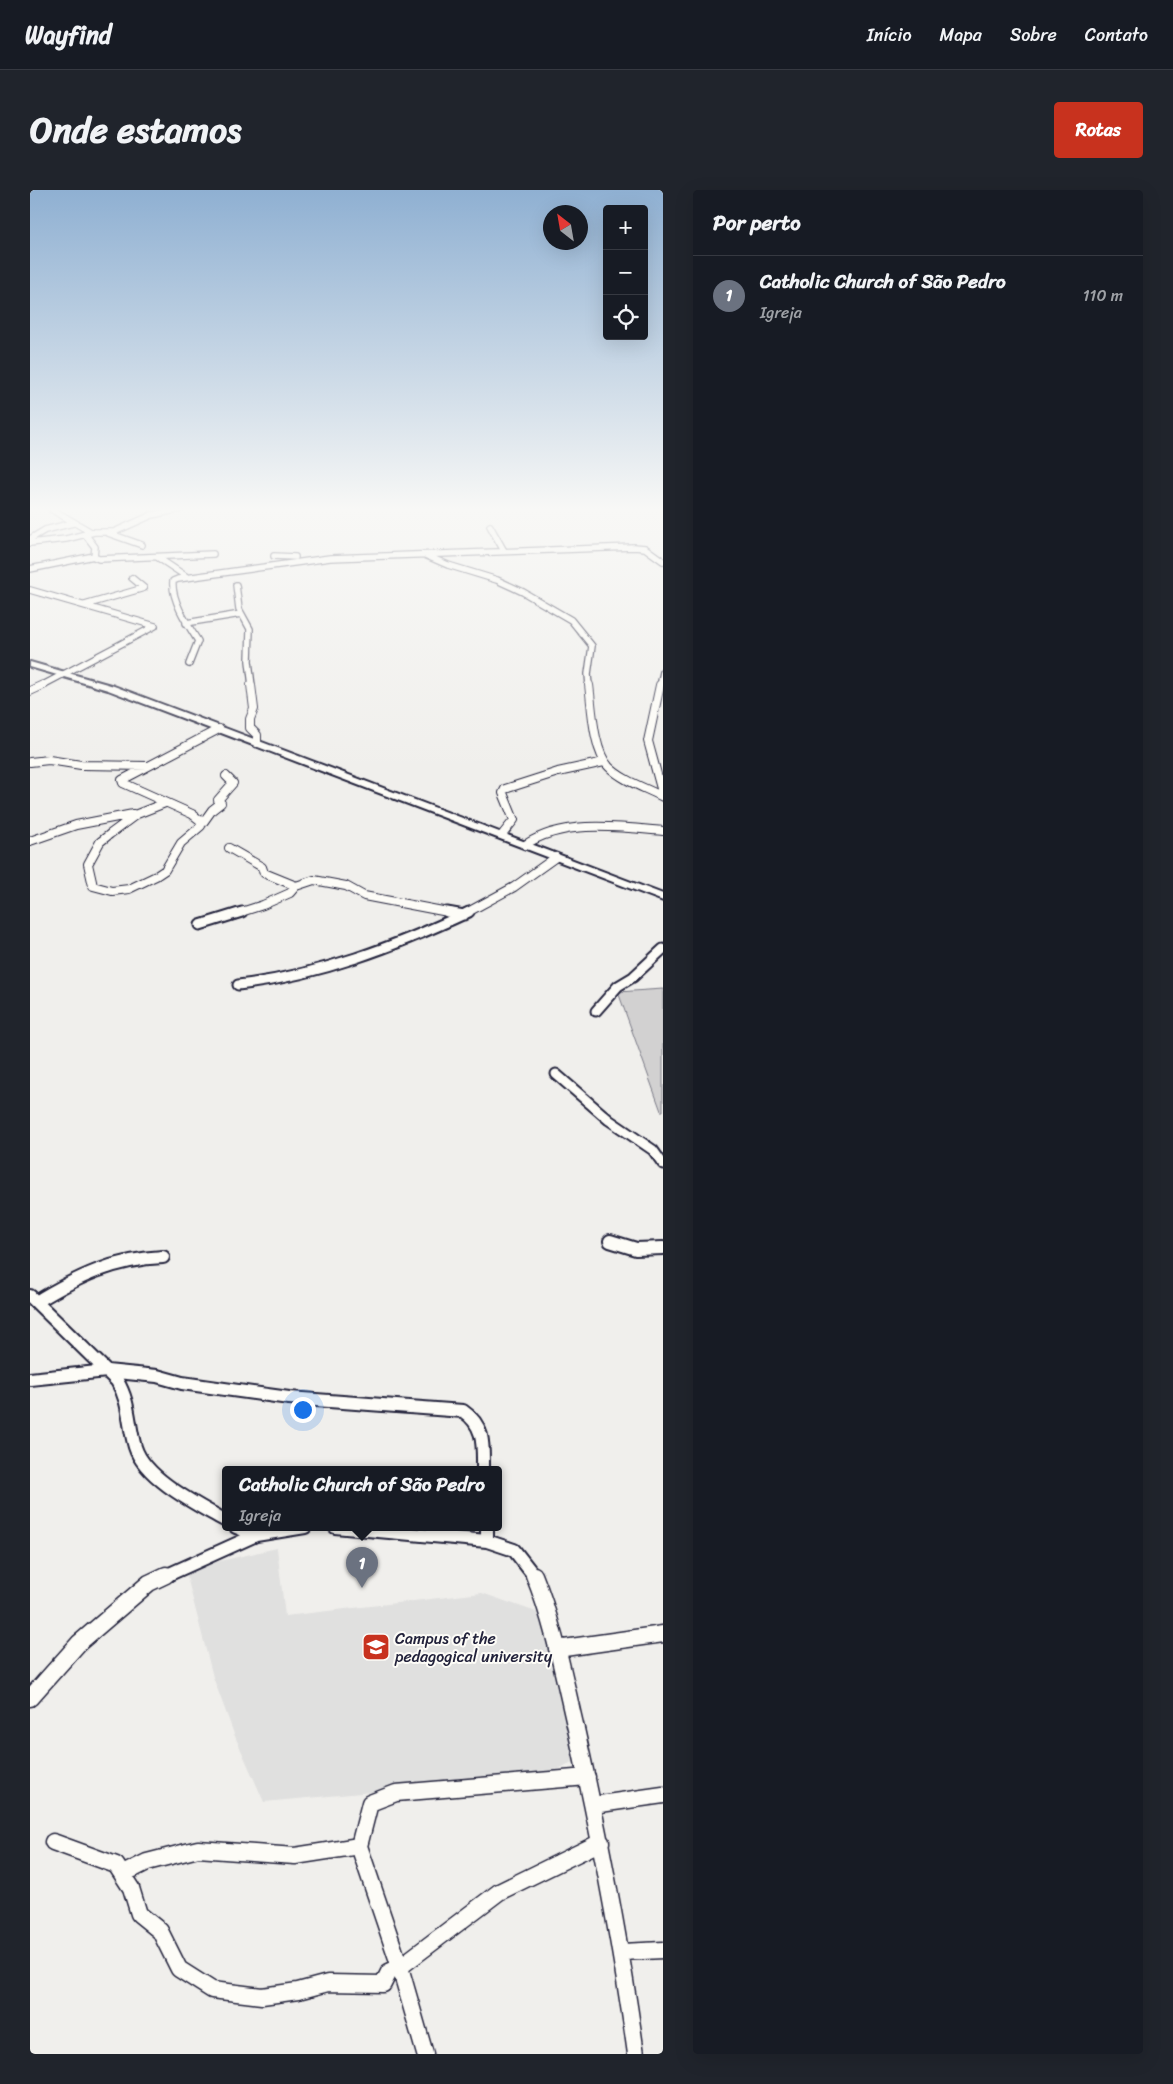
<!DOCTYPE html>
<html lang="pt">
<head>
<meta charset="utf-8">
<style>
	:root { --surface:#171b24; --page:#20242c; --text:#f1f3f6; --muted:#9ea1a6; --line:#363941; --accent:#c8321e }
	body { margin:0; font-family:Sriracha,sans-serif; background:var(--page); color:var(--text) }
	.controls { position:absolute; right:15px; top:15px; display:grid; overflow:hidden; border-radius:5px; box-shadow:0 5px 20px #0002 }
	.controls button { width:45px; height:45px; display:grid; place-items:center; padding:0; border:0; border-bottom:1px solid var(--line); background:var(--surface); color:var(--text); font:25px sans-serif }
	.compass { position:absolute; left:513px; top:15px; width:45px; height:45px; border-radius:50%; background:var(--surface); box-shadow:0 5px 20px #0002; rotate:329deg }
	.you { position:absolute; left:272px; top:1219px; width:18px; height:18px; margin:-12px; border:4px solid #fff; border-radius:50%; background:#1a73e8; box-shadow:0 0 0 8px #1a73e833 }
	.badge { display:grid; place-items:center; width:32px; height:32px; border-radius:50%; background:var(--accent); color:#fff; font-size:16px; font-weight:700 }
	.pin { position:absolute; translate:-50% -41px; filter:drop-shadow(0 1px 2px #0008) }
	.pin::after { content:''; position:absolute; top:26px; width:18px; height:15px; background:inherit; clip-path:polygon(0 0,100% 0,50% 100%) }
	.popup { position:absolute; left:192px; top:1276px; width:280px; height:65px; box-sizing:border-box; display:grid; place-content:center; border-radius:5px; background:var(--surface); filter:drop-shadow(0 1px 4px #0005); font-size:16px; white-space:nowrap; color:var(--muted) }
	.popup b { font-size:19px; color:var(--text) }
	.popup::after { content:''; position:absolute; left:50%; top:100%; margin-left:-10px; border:10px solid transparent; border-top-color:var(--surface) }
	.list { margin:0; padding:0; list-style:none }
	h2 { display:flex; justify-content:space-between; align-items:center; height:65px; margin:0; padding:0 20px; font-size:21px }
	h2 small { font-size:16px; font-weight:400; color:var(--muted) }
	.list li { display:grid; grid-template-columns:32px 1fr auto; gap:15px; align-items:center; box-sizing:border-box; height:80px; padding:0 20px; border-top:1px solid var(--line) }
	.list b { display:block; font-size:19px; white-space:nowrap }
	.list p { margin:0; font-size:16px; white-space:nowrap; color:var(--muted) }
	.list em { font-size:16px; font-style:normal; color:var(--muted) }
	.icon { flex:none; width:28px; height:28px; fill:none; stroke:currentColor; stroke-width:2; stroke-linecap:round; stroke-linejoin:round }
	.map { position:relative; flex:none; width:633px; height:1864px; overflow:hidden; border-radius:5px }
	header { display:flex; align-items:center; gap:30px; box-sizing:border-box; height:70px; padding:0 25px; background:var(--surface); border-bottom:1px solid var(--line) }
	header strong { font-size:24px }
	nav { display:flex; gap:28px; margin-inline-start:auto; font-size:18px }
	.intro { display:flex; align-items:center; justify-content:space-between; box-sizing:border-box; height:120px; padding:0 30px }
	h1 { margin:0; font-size:35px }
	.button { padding:12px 22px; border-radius:5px; background:var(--accent); color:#fff; font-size:18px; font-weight:700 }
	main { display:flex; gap:30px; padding:0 30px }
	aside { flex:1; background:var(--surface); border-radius:5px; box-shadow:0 5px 20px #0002 }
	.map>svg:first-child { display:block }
	.built { fill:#e0e0df }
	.green { fill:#d2d1d1; stroke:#7a7a86 }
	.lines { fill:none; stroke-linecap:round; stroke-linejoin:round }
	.minor-far4-casing { stroke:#22223b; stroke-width:8 }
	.minor-far3-casing { stroke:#22223b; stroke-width:10 }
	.minor-far2-casing { stroke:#22223b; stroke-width:13 }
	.minor-far1-casing { stroke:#22223b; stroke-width:16 }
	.minor-casing { stroke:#22223b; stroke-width:19 }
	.tertiary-casing { stroke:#22223b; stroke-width:4 }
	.minor-far4 { stroke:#fdfcf7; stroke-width:5.5 }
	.minor-far3 { stroke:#fdfcf7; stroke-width:8 }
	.minor-far2 { stroke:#fdfcf7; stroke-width:9 }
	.minor-far1 { stroke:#fdfcf7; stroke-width:12 }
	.minor { stroke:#fdfcf7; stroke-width:16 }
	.tertiary { fill:#fdfcf7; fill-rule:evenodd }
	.labels { text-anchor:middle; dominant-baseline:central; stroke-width:4; stroke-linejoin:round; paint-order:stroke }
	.near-poi-label { font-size:16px; fill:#22223b; stroke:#fdfcf7; text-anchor:start }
</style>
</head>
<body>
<header>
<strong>Wayfind</strong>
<nav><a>Início</a><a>Mapa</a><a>Sobre</a><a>Contato</a></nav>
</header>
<div class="intro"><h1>Onde estamos</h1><a class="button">Rotas</a></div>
<main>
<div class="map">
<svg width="633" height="1864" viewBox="0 0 633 1864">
	<rect width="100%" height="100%" fill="#f0efec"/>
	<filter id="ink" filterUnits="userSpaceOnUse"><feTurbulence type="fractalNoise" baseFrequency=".02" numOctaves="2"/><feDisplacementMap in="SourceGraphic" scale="10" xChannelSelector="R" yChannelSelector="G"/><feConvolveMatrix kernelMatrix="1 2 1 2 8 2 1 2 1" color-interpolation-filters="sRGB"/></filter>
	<g filter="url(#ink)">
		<path class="built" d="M247,1358L255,1426L452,1403L509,1423L544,1571L521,1583L493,1588L234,1612L204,1544L183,1487L155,1379Z"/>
		<path class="green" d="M633,799V921H631L588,802Z"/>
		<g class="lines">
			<defs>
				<path id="minor-far4" d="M21,319L61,342
					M460,336L474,361
					M78,343L112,355
					M55,344L65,357L64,367L69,369L183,364
					M0,349L15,340L43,333
					M0,353L36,349L64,342H84L122,325L151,319
					M395,365L418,375L467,390L493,402L541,430L562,456L558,484L559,496
					M244,366L265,367
					M127,367L157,387
					M0,379L64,366
					M206,395L209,419L220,439L219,471L222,496
					M0,400L125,436L11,496
					M55,415L114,398L102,388
					M156,433L211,424
					M159,474L168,451C158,435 141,410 143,391L148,389L300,368L604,357L615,358L633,371
					M630,496L633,482"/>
				<path id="minor-far3" d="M221,495L224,519L220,529V538L227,545V553
					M559,495C562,516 563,561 579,577C593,591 616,598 633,607
					M630,495L618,551L633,606
					M0,501L13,495
					M0,572L19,570L51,575L118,576
					M135,613L107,624L80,644L70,652L58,674L63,696L82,701L99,699L126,686L135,680L151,653L171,636V631L162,624L93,593L92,590L189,539
					M172,634L182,620L191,613L188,610L203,593L196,586
					M472,645L484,630L473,603L475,599L528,582L574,572
					M0,651L46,635L103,624
					M495,655C533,629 589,637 633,641
					M199,658L232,677L234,683L266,696
					M208,723L233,715L260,703L266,696L284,690L316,696L334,706L423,723
					M436,723L484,697L526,667"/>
				<path id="minor-far2" d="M417,722L434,725
					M170,735L212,722
					M208,795C288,786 366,756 439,722
					M566,821L588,796L603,787L633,759
					M526,884L579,930L623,960L633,974"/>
				<path id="minor-far1" d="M580,1051L606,1059L633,1058
					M0,1106L87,1191C100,1212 98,1234 105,1257C115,1289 168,1315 196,1331
					M6,1112C47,1087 84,1069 133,1067
					M0,1189L77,1181L127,1186L152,1193L259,1208L433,1221C455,1236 453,1255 453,1279
					M206,1337L226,1345L275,1337
					M305,1337L457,1351L484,1360L505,1387
					M457,1337V1351
					M133,1387L226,1345"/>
				<path id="minor" d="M504,1385C524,1434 534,1488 546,1539C570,1647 591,1755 606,1864
					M527,1459L633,1444
					M0,1508L49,1453L119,1393L136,1385
					M563,1615L633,1605
					M23,1652L86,1675L101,1698L109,1724L130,1741L149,1779L182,1800L232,1806L268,1801L298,1793L353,1794L359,1782L370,1777L469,1702L571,1652
					M93,1684L117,1672L168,1659L265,1666L329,1656
					M592,1762L633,1760
					M395,1864L370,1777L329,1656L340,1613L366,1603L557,1587"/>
				<path id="tertiary" d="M0,472L84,496L633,704V711L78,500L0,477Z"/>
			</defs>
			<use href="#minor-far4" class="minor-far4-casing"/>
			<use href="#minor-far3" class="minor-far3-casing"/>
			<use href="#minor-far2" class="minor-far2-casing"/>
			<use href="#minor-far1" class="minor-far1-casing"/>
			<use href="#minor" class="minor-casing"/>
			<use href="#tertiary" class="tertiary-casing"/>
			<use href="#minor-far4" class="minor-far4"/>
			<use href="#minor-far3" class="minor-far3"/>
			<use href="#minor-far2" class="minor-far2"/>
			<use href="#minor-far1" class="minor-far1"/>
			<use href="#minor" class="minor"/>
			<use href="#tertiary" class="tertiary"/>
		</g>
	</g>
	<linearGradient id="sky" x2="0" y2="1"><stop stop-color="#8fb0d2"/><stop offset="0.55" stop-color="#f8f8f6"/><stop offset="1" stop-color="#f8f8f6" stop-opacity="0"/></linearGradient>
	<rect width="633" height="580" fill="url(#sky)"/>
	<defs>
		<symbol id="university-square" viewBox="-11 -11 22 22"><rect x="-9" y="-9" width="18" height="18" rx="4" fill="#c8321e" stroke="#fdfcf7"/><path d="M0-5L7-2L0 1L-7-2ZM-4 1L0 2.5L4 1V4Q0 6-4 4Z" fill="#fff"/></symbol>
	</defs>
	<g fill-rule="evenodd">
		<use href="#university-square" x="330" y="1441" width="32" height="32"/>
	</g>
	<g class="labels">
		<g class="near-poi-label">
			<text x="365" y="1448">Campus of the<tspan x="365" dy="18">pedagogical university</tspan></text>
		</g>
	</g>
</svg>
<div class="controls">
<button>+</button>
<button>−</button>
<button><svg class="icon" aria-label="locate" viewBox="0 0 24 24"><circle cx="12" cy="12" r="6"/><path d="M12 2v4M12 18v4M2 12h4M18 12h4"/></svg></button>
</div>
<svg class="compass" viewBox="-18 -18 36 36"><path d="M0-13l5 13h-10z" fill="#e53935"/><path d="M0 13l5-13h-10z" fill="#9ea1a6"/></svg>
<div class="you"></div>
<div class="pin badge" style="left:332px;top:1398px;background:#6b7280">1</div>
<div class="popup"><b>Catholic Church of São Pedro</b>Igreja</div>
</div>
<aside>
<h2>Por perto<small></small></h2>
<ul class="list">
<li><span class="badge" style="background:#6b7280">1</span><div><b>Catholic Church of São Pedro</b><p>Igreja</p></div><em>110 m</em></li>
</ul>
</aside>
</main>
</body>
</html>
